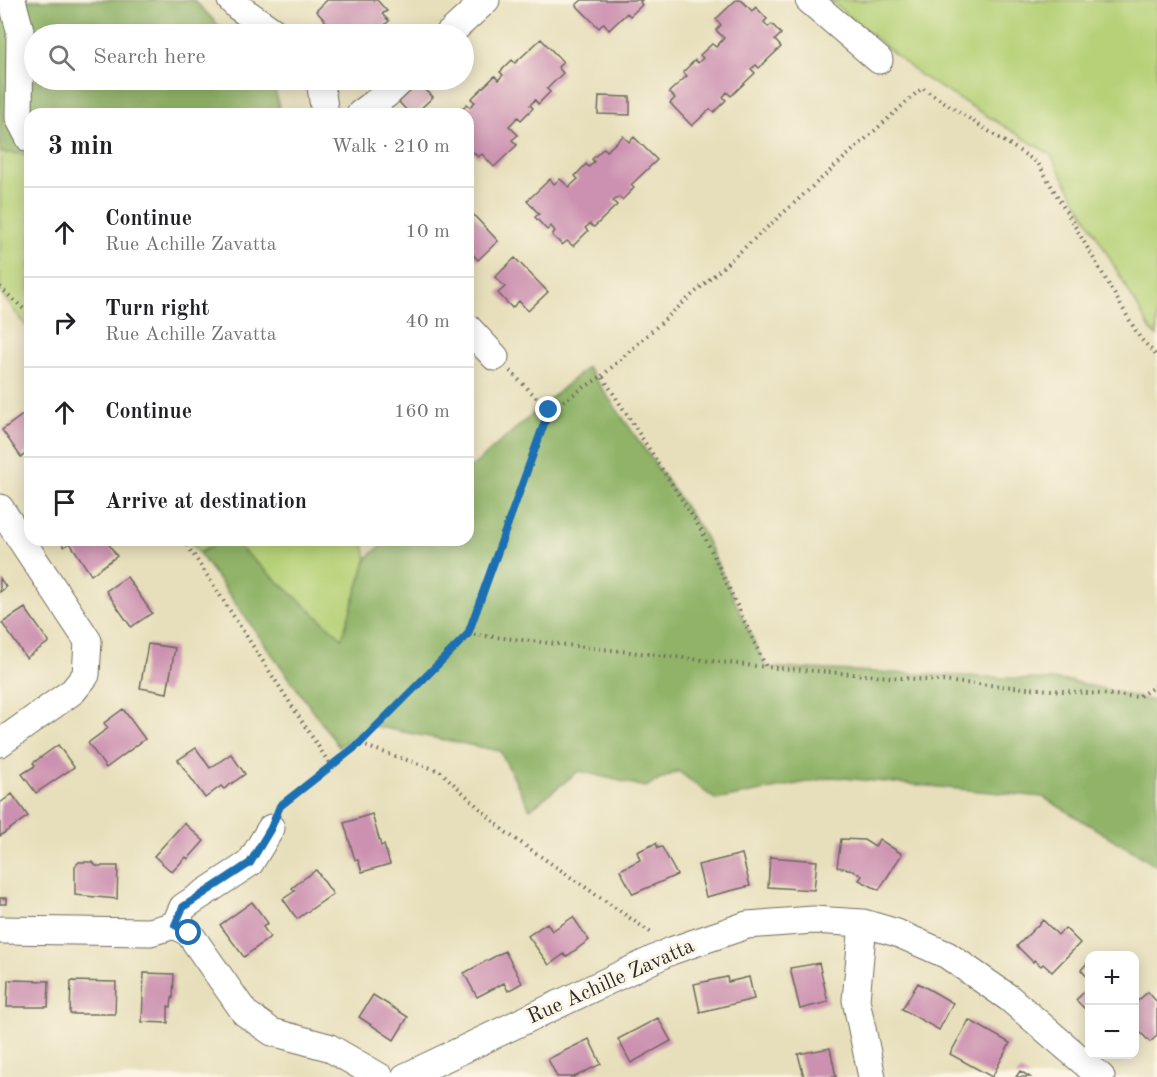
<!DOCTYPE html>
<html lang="en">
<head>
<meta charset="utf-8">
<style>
	:root { --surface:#fff; --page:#f6f6f6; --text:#202124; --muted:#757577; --line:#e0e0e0 }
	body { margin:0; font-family:"Old Standard TT",serif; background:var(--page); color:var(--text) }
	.controls { position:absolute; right:18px; bottom:18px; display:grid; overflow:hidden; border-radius:12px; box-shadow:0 3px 15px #0003 }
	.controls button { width:54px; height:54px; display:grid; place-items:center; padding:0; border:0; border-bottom:2px solid var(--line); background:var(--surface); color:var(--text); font:30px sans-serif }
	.stop { position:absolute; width:18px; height:18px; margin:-14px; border:4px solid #1f6fb2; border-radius:50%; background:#fff }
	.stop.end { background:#1f6fb2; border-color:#fff; box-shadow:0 2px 6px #0008 }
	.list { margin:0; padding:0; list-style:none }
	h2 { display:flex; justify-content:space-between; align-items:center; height:78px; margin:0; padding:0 24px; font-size:26px }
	h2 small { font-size:20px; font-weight:400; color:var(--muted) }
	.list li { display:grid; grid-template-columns:39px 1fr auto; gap:18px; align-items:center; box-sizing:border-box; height:90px; padding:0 24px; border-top:2px solid var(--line) }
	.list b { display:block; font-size:22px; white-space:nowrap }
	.list p { margin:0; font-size:20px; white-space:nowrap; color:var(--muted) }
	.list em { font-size:20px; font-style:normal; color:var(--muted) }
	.icon { flex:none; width:33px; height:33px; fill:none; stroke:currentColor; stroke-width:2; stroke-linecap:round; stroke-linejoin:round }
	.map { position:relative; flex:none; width:1157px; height:1077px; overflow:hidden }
	.search { position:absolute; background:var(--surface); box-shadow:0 3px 15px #0003; left:24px; top:24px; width:450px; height:66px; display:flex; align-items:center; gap:15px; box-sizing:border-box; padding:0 21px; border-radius:33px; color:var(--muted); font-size:22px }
	.panel { position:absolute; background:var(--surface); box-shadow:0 3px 15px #0003; left:24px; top:108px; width:450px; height:438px; border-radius:18px }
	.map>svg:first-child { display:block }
	.green { fill:#b6d177; stroke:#707e51; stroke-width:1.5 }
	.forest { fill:#90b368; stroke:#5e6f4a; stroke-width:1.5 }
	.building { fill:#cc91b0 }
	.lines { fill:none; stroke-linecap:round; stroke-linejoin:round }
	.minor-casing { stroke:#6d6a5d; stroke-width:29 }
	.path { stroke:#6d6a5d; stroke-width:4; stroke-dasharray:1.5 4.5; stroke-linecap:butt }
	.minor { stroke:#fff; stroke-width:27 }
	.route { stroke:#1f6fb2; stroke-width:8 }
	.labels { text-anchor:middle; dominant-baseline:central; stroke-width:6; stroke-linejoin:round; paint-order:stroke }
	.street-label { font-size:21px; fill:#2b2b2b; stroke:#fcf5e5 }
</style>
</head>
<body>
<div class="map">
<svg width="1157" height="1077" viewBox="0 0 1157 1077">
	<rect width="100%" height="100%" fill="#fcf5e5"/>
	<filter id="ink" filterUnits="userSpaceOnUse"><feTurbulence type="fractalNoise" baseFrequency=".0167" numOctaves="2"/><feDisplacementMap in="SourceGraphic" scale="12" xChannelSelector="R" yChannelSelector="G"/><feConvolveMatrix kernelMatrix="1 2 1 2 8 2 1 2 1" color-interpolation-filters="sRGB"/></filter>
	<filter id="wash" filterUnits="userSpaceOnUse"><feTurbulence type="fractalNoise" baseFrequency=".008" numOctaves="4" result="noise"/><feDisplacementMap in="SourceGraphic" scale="24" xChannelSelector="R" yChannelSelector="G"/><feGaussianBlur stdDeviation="1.35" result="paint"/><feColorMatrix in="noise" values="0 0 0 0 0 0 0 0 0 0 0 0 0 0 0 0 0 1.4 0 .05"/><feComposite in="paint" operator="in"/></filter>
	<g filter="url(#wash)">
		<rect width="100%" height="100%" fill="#e7dfbb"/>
		<path class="green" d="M830,0H1157V336L1152,332L1050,154L921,76Z
			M0,152L30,155V331L0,292Z
			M189,540H223L199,553Z
			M231,540H363L367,558L342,639Z"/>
		<path class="forest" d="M0,0H194L227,34H34V80H271L273,82L281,114H30V155L0,152Z
			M587,367L702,531L766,667L1071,681L1157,702V866L1043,797L833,777L716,800L678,771L645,787L579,771L530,809L500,751L369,725L339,747L199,553L223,540H231L342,638L367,558L388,540H468V470Z"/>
		<g id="blocks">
			<path class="building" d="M327,0H377L387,11L382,14L389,21L375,34H334L329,29L331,27L316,11Z
				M582,0H642L640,2L642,5L630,16L627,13L609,30L604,23L599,28L576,5Z
				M736,0H741L752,11L756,7L767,19L764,22L768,27L772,24L781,34L775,40L781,47L759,68L756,65L751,69L755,73L731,96L727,92L723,97L726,100L714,112L710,109L692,126L670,103L675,98L669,92L687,76L683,72L695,60L698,63L703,58L700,55L712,44L716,47L724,38L716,30L721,25L716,19Z
				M541,39L563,62L558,67L563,73L547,89L550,92L538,104L535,100L530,105L533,108L521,120L518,117L509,126L518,135L512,140L517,145L494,167L482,154L478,157L468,147L470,142L468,140V114H456L467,104L470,107L475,102L471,99L495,76L498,80L503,75L500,72L512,60L515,63Z
				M419,83L433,97L415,114H410L399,102Z
				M599,96L630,97V115L598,114Z
				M623,136L629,142L634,137L657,160L631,185L634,188L622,200L619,197L613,201L617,205L594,227L590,224L585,228L588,231L573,246L567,241L562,245L552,235L555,231L551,226L547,230L535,217L539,214L527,201L550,179L554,184L560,179L569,187L578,179L575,176L586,164L589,167L594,162L592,159L604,148L607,151Z
				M468,209L498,241L478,260L469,250L468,251Z
				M515,258L548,292L528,311L519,301L512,308L498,293L505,287L495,277Z
				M24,414L30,423V451L21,457L2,430Z
				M60,540H106L117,556L91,575L70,543L64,547Z
				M127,577L152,613L131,627L106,591Z
				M0,578L6,587L0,592Z
				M25,608L49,642L26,658L2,623Z
				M148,644L175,648L167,693L140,688Z
				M123,709L145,739L106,768L88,743L108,728L104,723Z
				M58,745L74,767L36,793L22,774L35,766L33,763Z
				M196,748L210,768L231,754L245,774L224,789L221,786L205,798L178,760Z
				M12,794L28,816L0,836V803Z
				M372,814L381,846L384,845L390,864L362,872L358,860H355L344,823Z
				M184,823L204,841L188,859L186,857L172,872L154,856Z
				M841,839L864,840L875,847L879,839L902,854L879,890L859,880L862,876L853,870L837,867Z
				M656,843L658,848L662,847L677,875L633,894L620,870L640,860L637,852Z
				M742,854L750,886L706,897L698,865Z
				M770,857L817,861L814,890L768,887Z
				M79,862H93L96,866H118L117,899L75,895V866Z
				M316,870L333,894L297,919L283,899L295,891L292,888L298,883Z
				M0,898H6V904H0Z
				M252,902L268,923L263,927L270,937L244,957L220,925Z
				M573,917L589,940L566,957L564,954L549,965L528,936L547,923L552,931Z
				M1043,920L1058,935L1065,928L1080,943L1052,972L1043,964L1041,966L1034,960L1033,962L1017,946Z
				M505,951L522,983L508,991L504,983L477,997L464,973Z
				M1089,961V979L1081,970Z
				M819,963L828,1002L800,1009L790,968Z
				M144,973L174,974L173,998H172L171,1007L168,1006V1023L142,1022Z
				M727,977L728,982L749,977L754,999L700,1012L694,984Z
				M8,980L49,981L48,1007H7Z
				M71,981L116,982L115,1014H70Z
				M918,983L953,1003L939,1030L902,1009Z
				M1089,987V1013L1076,1000Z
				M1148,992L1157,1002V1036L1150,1042L1134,1026V1004Z
				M373,995L408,1017L394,1040L359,1017Z
				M658,1018L671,1041L631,1063L618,1039Z
				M969,1020L1010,1043L992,1077L950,1054Z
				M589,1039L601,1064L574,1077H557L548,1059Z
				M830,1048L836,1077H804L798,1054Z
				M1020,1071L1030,1077H1016Z"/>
		</g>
	</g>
	<g filter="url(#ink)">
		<use href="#blocks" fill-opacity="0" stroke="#6d6a5d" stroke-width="1.5"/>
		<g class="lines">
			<defs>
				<path id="minor" d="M12,0L20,30L19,118L30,139
					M231,0L238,7L277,34
					M809,0L879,60
					M449,34L486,0
					M320,80L325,114
					M360,114L387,94L402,80
					M468,328L495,357
					M0,508L88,641L86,675L73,691L0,743
					M863,923L856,1000L872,1077
					M175,925L189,933L245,1013L272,1032L328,1047L380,1077
					M0,930L150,932L175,925L183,907L250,863L271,828
					M405,1077L671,951L747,925L813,920L863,923L897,933L947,955L1009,998L1101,1077"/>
			</defs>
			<use href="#minor" class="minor-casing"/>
			<path class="path" d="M0,287L30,315
				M510,371L549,410L602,376L702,531L766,667L1138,697L1157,685
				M602,376L922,88L1038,163L1140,338L1157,356
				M184,540L331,766
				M468,634L765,667
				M359,743L468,634L549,410
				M280,806L359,744L440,771L504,831L653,934"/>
			<use href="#minor" class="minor"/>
		</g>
	</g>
	<g class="lines" filter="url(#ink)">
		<path class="route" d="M189,933L175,925L183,907L250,863L271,828L280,806L359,744L468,634L549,410"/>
	</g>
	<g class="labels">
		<g class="street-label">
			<text transform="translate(611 982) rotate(-24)">Rue Achille Zavatta</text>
		</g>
	</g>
</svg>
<div class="controls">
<button>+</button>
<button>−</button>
</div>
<div class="stop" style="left:189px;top:933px"></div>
<div class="stop end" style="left:549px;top:410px"></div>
<div class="search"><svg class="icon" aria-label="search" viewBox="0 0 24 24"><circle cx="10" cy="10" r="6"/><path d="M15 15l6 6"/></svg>Search here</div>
<section class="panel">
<h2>3 min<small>Walk · 210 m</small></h2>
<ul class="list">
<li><svg class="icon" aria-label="ahead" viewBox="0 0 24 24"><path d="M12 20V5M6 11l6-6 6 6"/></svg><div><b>Continue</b><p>Rue Achille Zavatta</p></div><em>10 m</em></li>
<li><svg class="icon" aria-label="right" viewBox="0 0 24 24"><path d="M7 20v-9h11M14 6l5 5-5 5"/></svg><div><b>Turn right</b><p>Rue Achille Zavatta</p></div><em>40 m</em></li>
<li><svg class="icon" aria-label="ahead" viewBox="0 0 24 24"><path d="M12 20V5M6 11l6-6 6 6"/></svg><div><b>Continue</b></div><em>160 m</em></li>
<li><svg class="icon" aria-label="arrive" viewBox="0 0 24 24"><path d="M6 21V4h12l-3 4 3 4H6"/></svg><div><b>Arrive at destination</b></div></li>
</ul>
</section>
</div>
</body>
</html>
